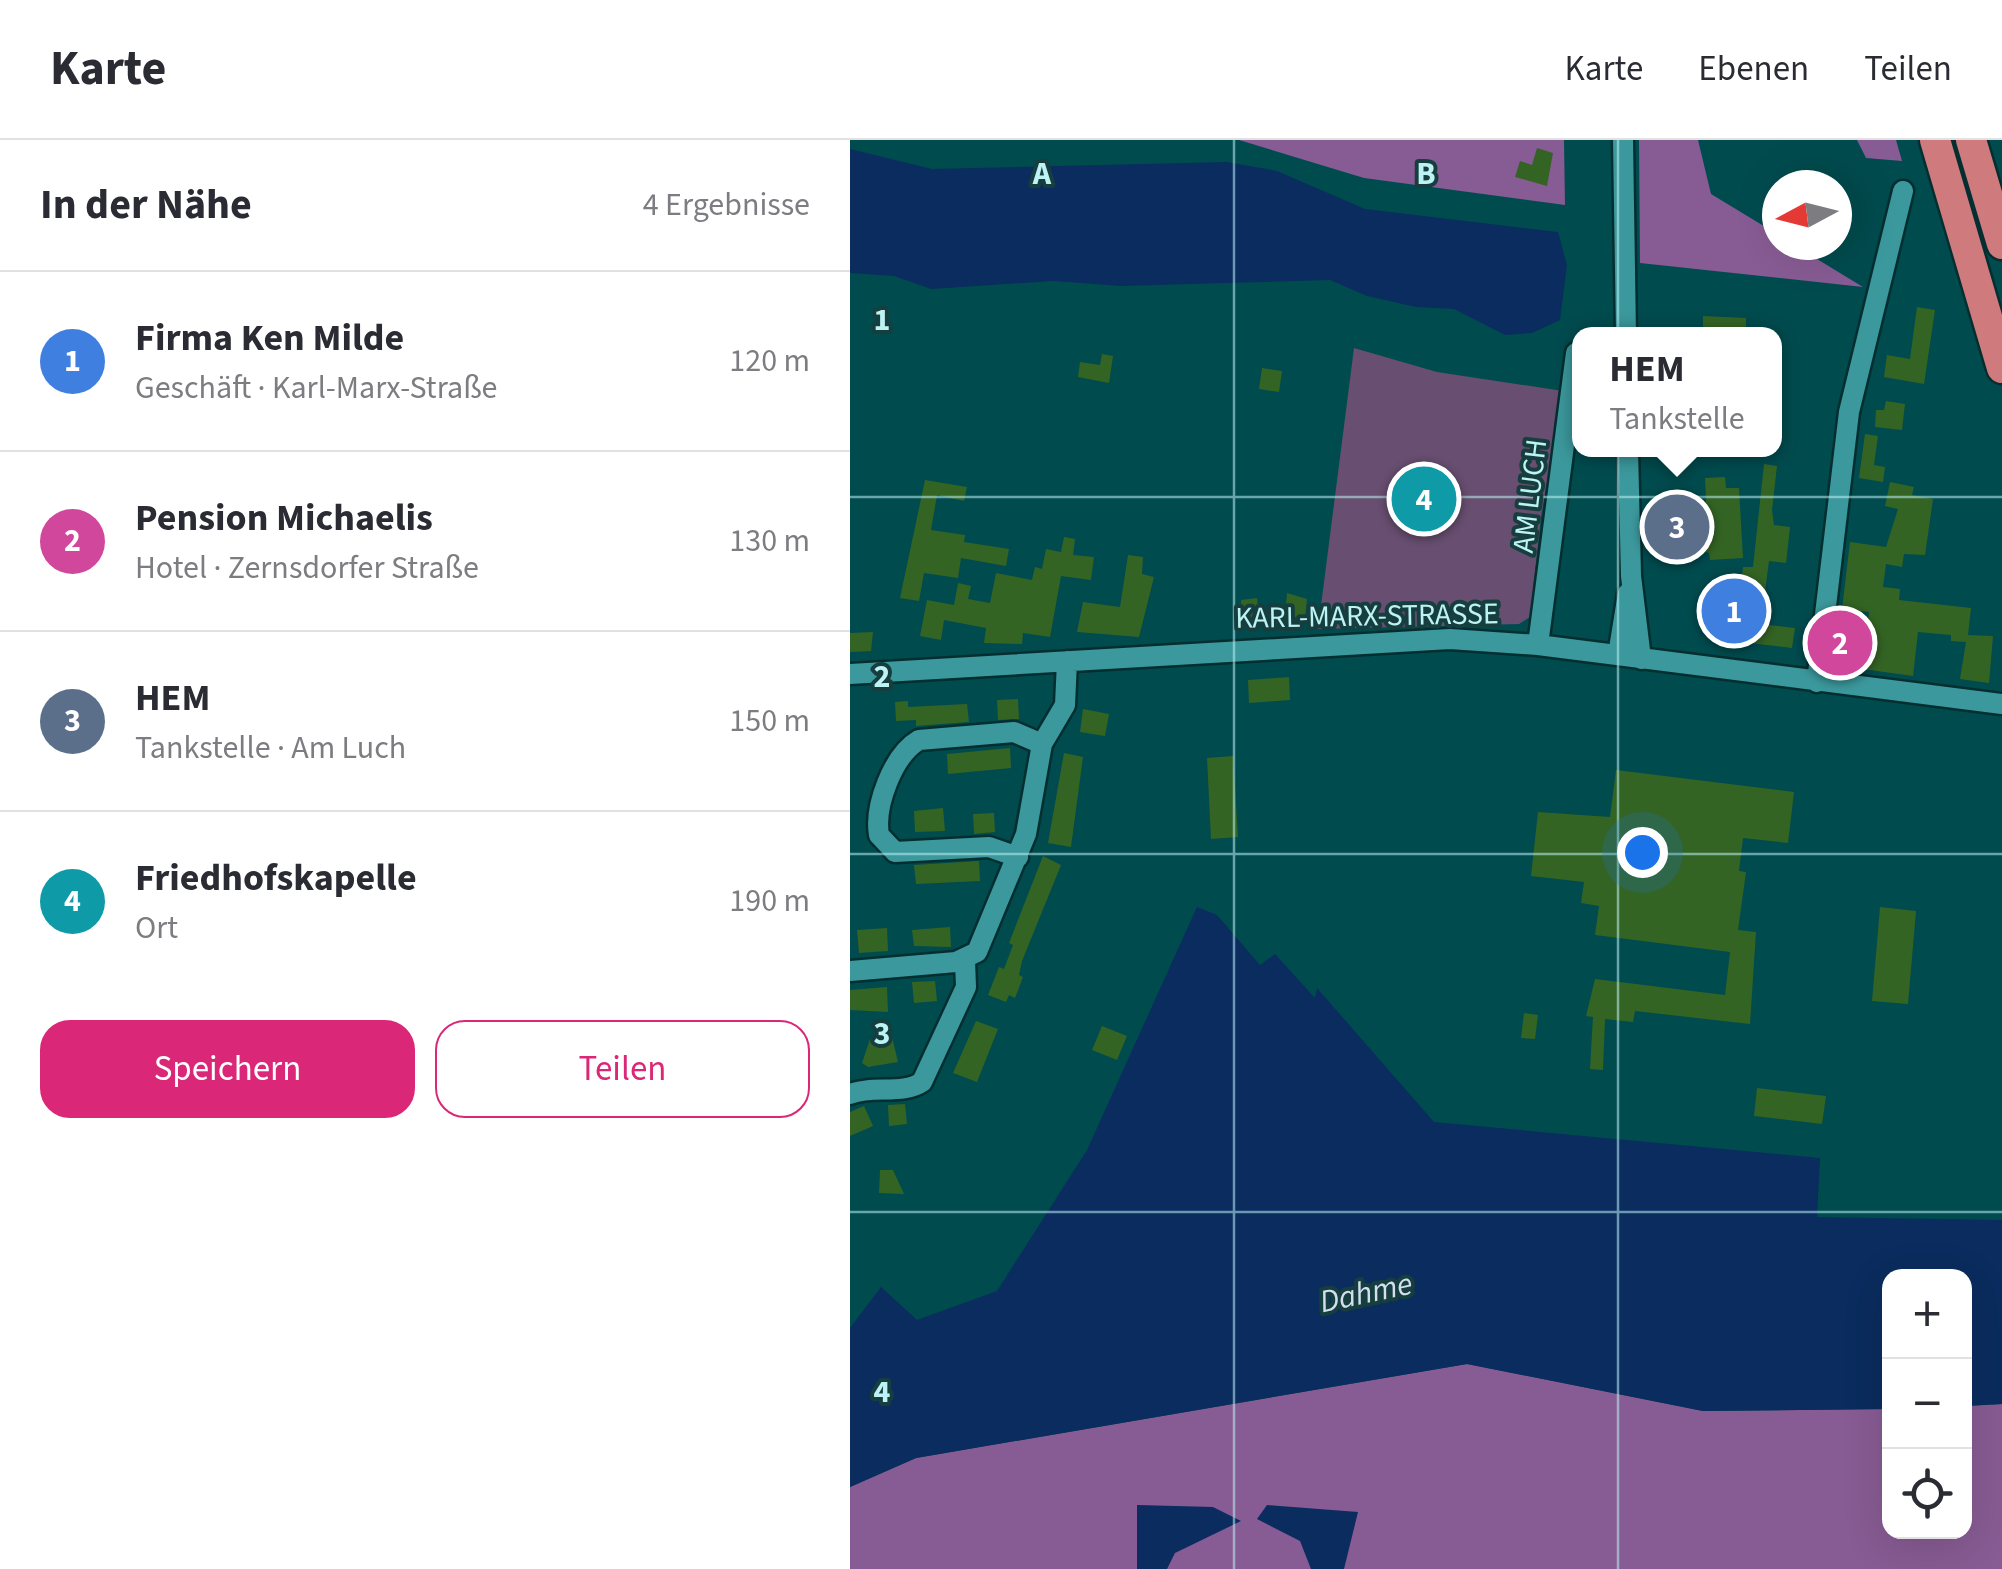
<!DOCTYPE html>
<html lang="de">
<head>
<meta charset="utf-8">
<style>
	:root { --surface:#fff; --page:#f7f7f7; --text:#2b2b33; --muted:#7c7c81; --line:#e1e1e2; --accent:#db2777 }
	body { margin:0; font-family:"Source Sans 3",sans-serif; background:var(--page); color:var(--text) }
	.controls { position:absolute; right:30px; bottom:30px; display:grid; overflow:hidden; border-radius:20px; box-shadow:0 10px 40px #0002 }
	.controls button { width:90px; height:90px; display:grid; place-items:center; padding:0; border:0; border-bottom:2px solid var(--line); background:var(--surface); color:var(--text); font:50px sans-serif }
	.compass { position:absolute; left:912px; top:30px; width:90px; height:90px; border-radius:50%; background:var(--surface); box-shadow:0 10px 40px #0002; rotate:263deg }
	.you { position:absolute; left:792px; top:712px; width:35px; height:35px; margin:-25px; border:8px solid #fff; border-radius:50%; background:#1a73e8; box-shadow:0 0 0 15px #1a73e833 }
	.badge { display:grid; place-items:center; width:65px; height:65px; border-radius:50%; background:var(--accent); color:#fff; font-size:32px; font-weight:700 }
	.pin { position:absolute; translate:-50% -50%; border:5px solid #fff; box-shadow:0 2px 10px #0006 }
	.popup { position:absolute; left:722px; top:187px; width:210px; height:130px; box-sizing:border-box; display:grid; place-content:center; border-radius:20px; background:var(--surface); filter:drop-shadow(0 2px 8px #0005); font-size:32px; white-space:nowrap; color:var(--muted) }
	.popup b { font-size:38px; color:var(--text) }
	.popup::after { content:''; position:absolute; left:50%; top:100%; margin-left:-20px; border:20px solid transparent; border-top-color:var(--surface) }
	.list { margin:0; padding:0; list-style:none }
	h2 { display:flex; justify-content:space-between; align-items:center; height:130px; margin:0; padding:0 40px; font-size:42px }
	h2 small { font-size:32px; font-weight:400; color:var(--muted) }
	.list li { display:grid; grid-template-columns:65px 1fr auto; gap:30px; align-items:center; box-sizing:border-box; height:180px; padding:0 40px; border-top:2px solid var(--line) }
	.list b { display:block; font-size:38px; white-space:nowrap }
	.list p { margin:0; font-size:32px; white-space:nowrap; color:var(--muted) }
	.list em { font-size:32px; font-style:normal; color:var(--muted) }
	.actions { display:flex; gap:20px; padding:30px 40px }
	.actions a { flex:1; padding:22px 0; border:2px solid var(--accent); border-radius:30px; text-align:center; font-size:35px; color:var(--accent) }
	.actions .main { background:var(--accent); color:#fff }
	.icon { flex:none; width:55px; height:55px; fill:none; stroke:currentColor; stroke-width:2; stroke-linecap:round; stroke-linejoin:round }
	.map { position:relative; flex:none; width:1152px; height:1429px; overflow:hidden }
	header { display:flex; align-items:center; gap:60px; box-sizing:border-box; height:140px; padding:0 50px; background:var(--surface); border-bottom:2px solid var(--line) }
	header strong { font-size:48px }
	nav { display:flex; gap:55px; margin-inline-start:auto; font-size:35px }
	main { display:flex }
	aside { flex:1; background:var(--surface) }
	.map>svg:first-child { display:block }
	.green { fill:#684e70 }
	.forest { fill:#875b93 }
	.water { fill:#0a2c5e }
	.building { fill:#346424 }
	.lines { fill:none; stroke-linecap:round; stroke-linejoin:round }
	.minor-casing { stroke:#052e30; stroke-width:25 }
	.highway-casing { stroke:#052e30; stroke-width:35 }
	.minor { stroke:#3b989c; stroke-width:20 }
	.highway { stroke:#cf7a7d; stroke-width:30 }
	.grid { fill:none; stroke:#bdf3f4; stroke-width:2.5; stroke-opacity:0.55 }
	.labels { text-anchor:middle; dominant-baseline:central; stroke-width:8; stroke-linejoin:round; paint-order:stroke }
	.street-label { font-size:30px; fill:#bdf3f4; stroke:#173e3f }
	.water-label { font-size:32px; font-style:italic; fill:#d3deef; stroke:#173e3f }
	.grid-label { font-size:32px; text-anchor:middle; font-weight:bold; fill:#bdf3f4; stroke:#173e3f; stroke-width:8; stroke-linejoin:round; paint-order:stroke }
</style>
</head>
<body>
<header>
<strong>Karte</strong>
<nav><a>Karte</a><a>Ebenen</a><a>Teilen</a></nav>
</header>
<main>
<aside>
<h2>In der Nähe<small>4 Ergebnisse</small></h2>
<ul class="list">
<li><span class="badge" style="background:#3f7fe0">1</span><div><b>Firma Ken Milde</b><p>Geschäft · Karl-Marx-Straße</p></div><em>120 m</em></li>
<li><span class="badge" style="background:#d1479c">2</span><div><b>Pension Michaelis</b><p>Hotel · Zernsdorfer Straße</p></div><em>130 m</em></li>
<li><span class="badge" style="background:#5c6f8a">3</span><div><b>HEM</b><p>Tankstelle · Am Luch</p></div><em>150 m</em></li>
<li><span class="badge" style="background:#0f9aa8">4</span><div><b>Friedhofskapelle</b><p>Ort</p></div><em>190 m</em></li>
</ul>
<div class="actions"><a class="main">Speichern</a><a>Teilen</a></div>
</aside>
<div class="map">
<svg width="1152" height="1429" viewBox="0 0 1152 1429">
	<rect width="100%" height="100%" fill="#004b4e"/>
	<path class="green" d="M504,208L587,232L713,251L691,377L680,477L669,484L468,489Z"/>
	<path class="forest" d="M389,0H714L715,65L514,38Z
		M789,0H848L861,54L927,94V105H944L1013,147L790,123Z
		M1007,0H1046L1052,21L1016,18Z
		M617,1224L853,1271L1039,1269L1040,1392H1114L1115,1266L1152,1264V1429H0V1347L66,1318Z"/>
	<path class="water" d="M0,9L82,29L377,22L427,31L515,69L708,92L717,125L710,180L682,193L655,195L604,169L566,167L517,156L480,140L271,146L204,141L81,149L44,136L0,133Z
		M347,767L367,775L410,825L425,814L465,858L467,848L584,982L970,1018L967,1077L1152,1080V1264L1115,1266L1114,1136H1040L1039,1269L853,1271L617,1224L66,1318L0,1347V1188L31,1147L67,1180L147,1151L237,1010Z
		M287,1365L363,1367L391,1381L325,1413L317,1429H287Z
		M417,1365L508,1372L494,1429H461L450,1401L407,1379Z"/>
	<path class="building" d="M687,8L703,13L697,46L665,37L670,21L682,25Z
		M1067,167L1085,170L1074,244L1034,237L1037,215L1060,219Z
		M853,176L896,178V194H853Z
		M252,214L263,216L259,243L228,237L230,222L250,225Z
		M412,228L432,231L429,252L409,249Z
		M1036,261L1055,264L1052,290L1025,287L1026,270H1034Z
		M1015,294L1028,296L1024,325L1035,327L1033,342L1009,338Z
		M914,324L927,326L922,370L924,385L940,387L936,423L919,421L914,459L903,458L902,475L872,473L874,460L889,461L893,427H903Z
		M875,337L876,348H889L893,418L860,420L859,413L851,411H800L801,361L856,362L855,338Z
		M75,340L117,347L114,361L87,355L81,390L115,395L114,402L159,409L156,426L111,418L108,438L74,433L69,461L50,458Z
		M1040,342L1064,347L1062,355L1083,359L1075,415L1054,414L1052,427L1036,424L1033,447L1050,449L1049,460L1121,468L1118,495L1143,496L1139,543L1110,539L1116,502L1101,501V495L1068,492L1063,536L984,525L989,492L1016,495L1019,472L992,469L1000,402L1036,407L1048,369L1035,366Z
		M578,347L592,350L588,373L556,365L559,348L578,351Z
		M214,397L225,399L223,415L244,417L241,440L211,436L200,497L173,493L172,504L134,503L136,488L94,480L91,500L70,496L77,460L104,465L108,443L121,446L118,459L140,463L146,433L182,440L185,427L192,429L196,409L211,412Z
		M278,415L293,417L292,434L304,437L289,497L227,492L233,462L270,467Z
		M437,453L457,459L455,478L435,476Z
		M407,458L409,480L392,481L391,460Z
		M901,483L945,488L942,508L899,503Z
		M23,492L21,511L0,512V493Z
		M439,537L440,560L399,563L398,540Z
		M168,559L169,579L148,580L147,560Z
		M58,561V567L117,564L119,582L66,586V580L46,581L45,562Z
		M233,569L259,574L255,596L230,592Z
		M160,608L161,628L98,634L97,614Z
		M214,613L233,617L221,707L198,703Z
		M383,616L388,697L361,699L357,618Z
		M766,630L944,652L938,703L893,698L889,731L896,732L888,790L906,792L900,884L785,871L783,882L755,879L753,930L740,929L743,877L736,876L745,839L875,855L880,812L745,795L749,766L731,763L734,742L681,736L688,672L760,677Z
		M93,668L95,691L65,692L64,671Z
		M144,673L145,692L124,694L123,674Z
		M193,716L211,725L172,821L169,835L173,837L165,858L159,855L156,862L138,855L149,827L154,829L163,805L159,803Z
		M129,721L130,741L66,744L64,725Z
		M1030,767L1066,771L1058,864L1022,861Z
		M100,787L101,807L64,806L62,790Z
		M37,788L38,811L9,813L7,790Z
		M85,841L87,861L64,863L62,842Z
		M37,847L38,872L0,870V850Z
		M674,873L688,875L685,899L671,898Z
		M126,881L148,889L127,942L103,933Z
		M252,886L277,896L267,920L242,910Z
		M42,897L48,922L18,927L12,923L20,899Z
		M907,948L976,956L972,984L904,976Z
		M55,964L57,984L39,986L38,965Z
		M14,966L23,986L0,996V972Z
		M30,1030H43L54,1054L29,1053Z"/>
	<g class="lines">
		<defs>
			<path id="minor" d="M773,0L776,195
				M778,310L781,436L791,519
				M688,505L726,213
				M768,515L778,453
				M0,534L600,499L688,505L1152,564
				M967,542L999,272L1053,51
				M168,717L139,707L45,712L29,695C24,666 43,615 69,600L164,592L192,604
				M0,831L106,822L127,812L176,694L192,604L215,565L217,521
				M0,954C23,945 53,955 72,942L116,847L115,821"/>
			<path id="highway" d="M1085,0L1152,228
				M1121,0L1152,104"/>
		</defs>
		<use href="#minor" class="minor-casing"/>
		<use href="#highway" class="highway-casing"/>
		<use href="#minor" class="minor"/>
		<use href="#highway" class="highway"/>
	</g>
	<path class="grid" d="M384,0V1429M768,0V1429M0,357H1152M0,714H1152M0,1072H1152"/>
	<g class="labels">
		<g class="street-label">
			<text transform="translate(680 356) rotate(-83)">AM LUCH</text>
			<text transform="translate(517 476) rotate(-1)">KARL-MARX-STRASSE</text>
		</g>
		<g class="water-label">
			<text transform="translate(516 1153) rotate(-12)">Dahme</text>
		</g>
	</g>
	<g class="grid-label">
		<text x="192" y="44">A</text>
		<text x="576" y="44">B</text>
		<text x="32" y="190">1</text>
		<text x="32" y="547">2</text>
		<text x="32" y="904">3</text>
		<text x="32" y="1262">4</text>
	</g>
</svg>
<div class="controls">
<button>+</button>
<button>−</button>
<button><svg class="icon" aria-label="locate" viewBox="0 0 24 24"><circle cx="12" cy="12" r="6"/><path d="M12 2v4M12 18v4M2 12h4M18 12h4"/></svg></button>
</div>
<svg class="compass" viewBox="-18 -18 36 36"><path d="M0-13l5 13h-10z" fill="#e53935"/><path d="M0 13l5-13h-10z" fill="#7c7c81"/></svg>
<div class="you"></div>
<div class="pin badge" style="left:884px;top:471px;background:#3f7fe0">1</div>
<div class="pin badge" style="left:990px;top:503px;background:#d1479c">2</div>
<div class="pin badge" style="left:827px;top:387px;background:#5c6f8a">3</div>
<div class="popup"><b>HEM</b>Tankstelle</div>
<div class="pin badge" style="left:574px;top:359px;background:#0f9aa8">4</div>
</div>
</main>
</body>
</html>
